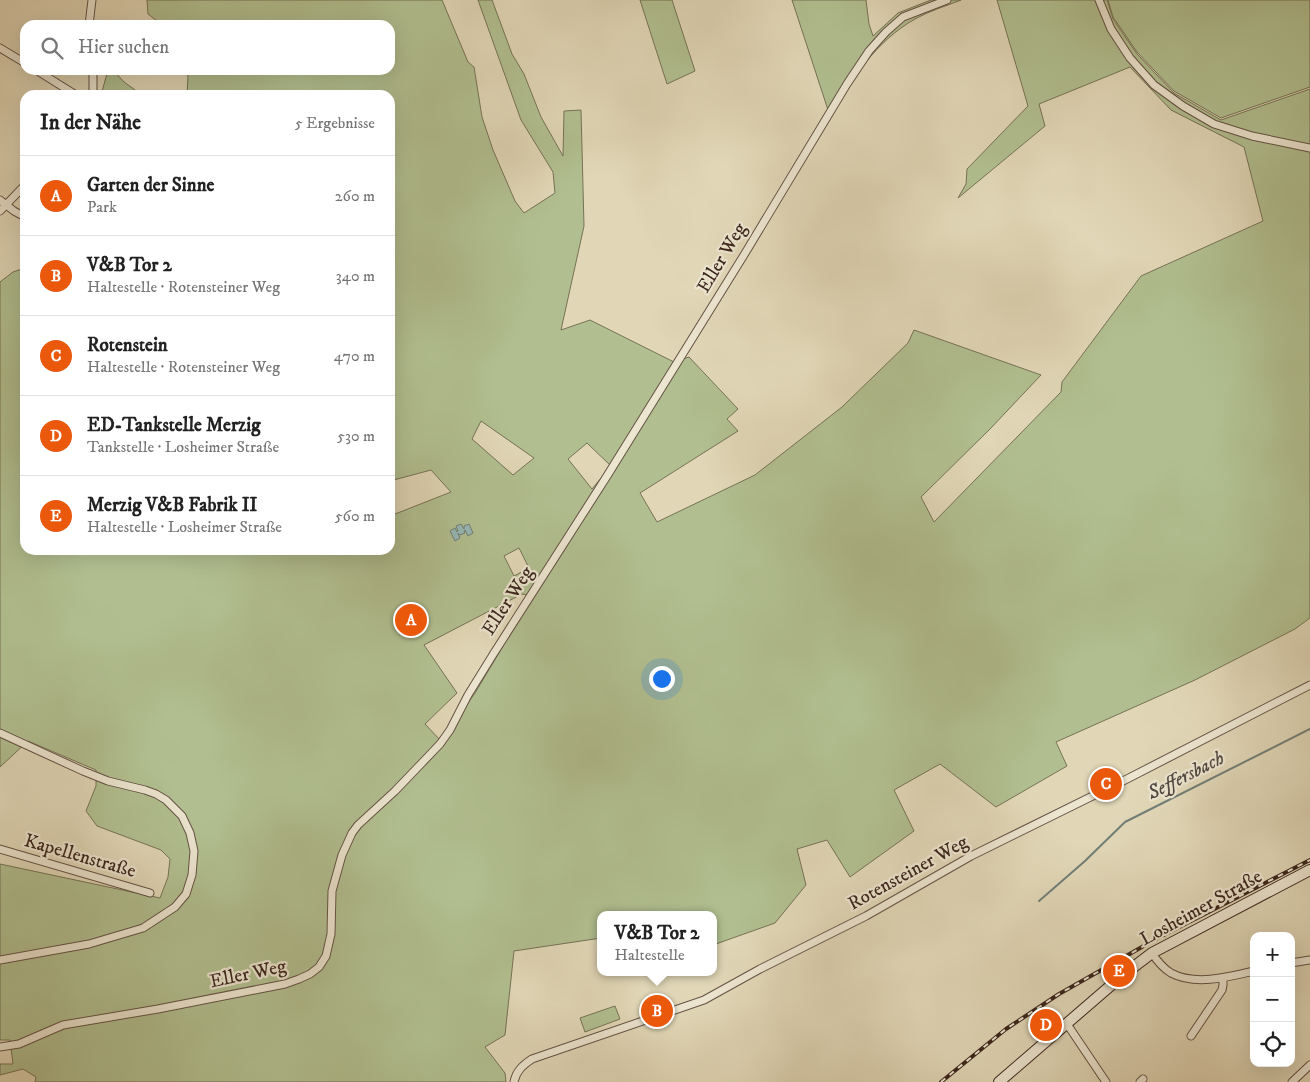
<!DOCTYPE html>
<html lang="de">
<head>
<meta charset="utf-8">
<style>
	:root { --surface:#fff; --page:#f2f2f2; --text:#222; --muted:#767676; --line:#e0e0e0; --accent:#ea580c }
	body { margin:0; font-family:"IM FELL DW Pica",serif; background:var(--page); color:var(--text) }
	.controls { position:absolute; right:15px; bottom:15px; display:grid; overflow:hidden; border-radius:10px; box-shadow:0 5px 20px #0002 }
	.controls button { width:45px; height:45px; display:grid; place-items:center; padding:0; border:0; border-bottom:1px solid var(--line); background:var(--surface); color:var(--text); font:25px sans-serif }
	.you { position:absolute; left:661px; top:678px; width:18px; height:18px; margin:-12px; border:4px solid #fff; border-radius:50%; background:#1a73e8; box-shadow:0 0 0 8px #1a73e833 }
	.badge { display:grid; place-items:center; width:32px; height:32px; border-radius:50%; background:var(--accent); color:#fff; font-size:16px; font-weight:700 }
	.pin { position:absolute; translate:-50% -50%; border:2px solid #fff; box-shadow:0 1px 5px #0006 }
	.popup { position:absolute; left:597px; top:911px; width:120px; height:65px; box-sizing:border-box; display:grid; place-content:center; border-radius:10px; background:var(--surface); filter:drop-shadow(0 1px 4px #0005); font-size:16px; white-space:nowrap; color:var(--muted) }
	.popup b { font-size:19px; color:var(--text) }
	.popup::after { content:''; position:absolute; left:50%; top:100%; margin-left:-10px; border:10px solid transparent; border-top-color:var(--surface) }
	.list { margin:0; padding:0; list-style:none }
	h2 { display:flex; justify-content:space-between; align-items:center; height:65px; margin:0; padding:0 20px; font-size:21px }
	h2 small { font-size:16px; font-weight:400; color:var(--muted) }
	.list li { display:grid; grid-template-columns:32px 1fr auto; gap:15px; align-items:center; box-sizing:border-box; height:80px; padding:0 20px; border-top:1px solid var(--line) }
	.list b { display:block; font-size:19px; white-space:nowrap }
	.list p { margin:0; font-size:16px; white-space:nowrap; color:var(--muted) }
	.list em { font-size:16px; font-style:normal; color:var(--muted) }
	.icon { flex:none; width:28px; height:28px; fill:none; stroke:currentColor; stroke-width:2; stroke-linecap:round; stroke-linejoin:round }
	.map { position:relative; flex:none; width:1310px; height:1082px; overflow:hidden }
	.search { position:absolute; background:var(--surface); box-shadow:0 5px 20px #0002; left:20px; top:20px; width:375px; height:55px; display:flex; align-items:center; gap:12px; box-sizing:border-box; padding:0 18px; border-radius:15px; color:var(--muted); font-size:19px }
	.panel { position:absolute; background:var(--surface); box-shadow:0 5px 20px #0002; left:20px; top:90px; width:375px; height:465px; border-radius:15px }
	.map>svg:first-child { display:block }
	.green { fill:#b1bf90; stroke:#767256; fill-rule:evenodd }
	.water { fill:#95b8b5; stroke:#717e78 }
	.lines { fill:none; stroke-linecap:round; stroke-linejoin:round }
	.stream { stroke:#717e78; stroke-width:2 }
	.street-casing { stroke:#645244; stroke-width:9 }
	.secondary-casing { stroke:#3b261d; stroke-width:12 }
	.street { stroke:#ece5d0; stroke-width:7 }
	.secondary { stroke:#ece5d0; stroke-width:10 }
	.rail-casing { stroke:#3b261d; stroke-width:4 }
	.rail { stroke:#ece5d0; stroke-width:2; stroke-dasharray:5.5; stroke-linecap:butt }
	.labels { text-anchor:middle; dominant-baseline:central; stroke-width:4.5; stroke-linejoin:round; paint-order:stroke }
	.street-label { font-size:19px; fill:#3b261d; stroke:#ece5d0 }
	.water-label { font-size:20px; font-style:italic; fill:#524a43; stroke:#ece5d0 }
</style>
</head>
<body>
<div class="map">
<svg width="1310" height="1082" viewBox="0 0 1310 1082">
	<rect width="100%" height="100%" fill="#e1d7b7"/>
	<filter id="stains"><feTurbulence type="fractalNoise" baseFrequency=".004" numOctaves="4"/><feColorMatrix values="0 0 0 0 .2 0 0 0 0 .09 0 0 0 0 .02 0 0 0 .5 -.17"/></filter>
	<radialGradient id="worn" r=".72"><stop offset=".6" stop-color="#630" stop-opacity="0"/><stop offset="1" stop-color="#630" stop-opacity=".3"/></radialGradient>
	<path class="green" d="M147,0H442L468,62L474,67L482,117L493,150L515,201L524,213L555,193L553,172L521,120L478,0H492L512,54L524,74L541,117L563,156L564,111L581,110L584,226L561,330L590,320L674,362L689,357L738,409L727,419L738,431L640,493L657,522L755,475L842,407L908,343L914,330L1041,375L991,428L921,497L934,522L1061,392L1062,382L1141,276L1263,221L1244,147L1171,110L1130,67L1039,104L1045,126L958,198L966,184L967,169L1028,106L997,0H1107L1113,19L1137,54L1174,93L1221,120L1310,89V618L1295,629L1195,680L1056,742L1067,766L996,807L940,764L894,790L914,831L850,877L827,840L797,849L806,885L775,923L713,945V915H601V938L514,951L505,1035L485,1047L505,1073L506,1082H35L36,1077L23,1069L0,1075V1064H13L10,1040H0V864L160,898L168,877L170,859L161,850L97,826L86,811L96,786V770L28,741L0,767V282L13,272L25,268V550H390V516L451,492L431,470L390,481V95H187L188,76L186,70H390V25H162L148,14ZM481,421L534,458L513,475L472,439ZM587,443L611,466L592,489L568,459ZM519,548L529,568L514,576L504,556ZM522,594L533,596L475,693L441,741L425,724L457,693L424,645Z
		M640,0H672L695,71L667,84Z
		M792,0H866L869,24L873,36L898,13L931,0H961C946,6 929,11 915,19C876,41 852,79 830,116Z
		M1108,0H1310V87L1221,118L1174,91L1137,52L1113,17Z
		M108,70H113L124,82L142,95H101Z
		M615,1006L620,1019L585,1032L580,1018Z"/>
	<path class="water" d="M461,524L464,529V526L469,524L473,533L468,536L465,530L464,531L465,533L460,535L458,533L460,538L455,541L450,531L455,528L457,532L458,531L456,526Z"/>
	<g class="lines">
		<path class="stream" d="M1039,901L1085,861L1125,822L1310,729"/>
		<defs>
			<path id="street" d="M1099,0L1111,29L1130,58L1154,85L1183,106L1214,124L1252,136L1310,148
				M89,25L92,0
				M0,48L25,63
				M36,70L76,95
				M93,95V70
				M0,200L14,211L25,217
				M0,211L25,185
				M0,733L83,771L108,781L145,790L156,794L166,800L182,816L190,833L194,851L192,875L186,894L175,907L143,928L89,944L0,960
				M0,849L150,893
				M1152,953C1157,961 1163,968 1171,973C1195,986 1229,977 1254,971
				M1291,963L1310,960
				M1067,1024L1106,1082
				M1191,1036L1222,990L1223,985V978
				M0,1047L19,1044L63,1025L158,1009L285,984L299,979L310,974L319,967L326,956L331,934L332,891L342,855L352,833L358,825L395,791L418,767L440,744L450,730L468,695L494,653L607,476L744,255L847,84L869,51L886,32L903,17L947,0
				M514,1082C516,1071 523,1065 532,1059L704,1000L760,969L866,916L971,856L1125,780L1310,685
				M1140,1082L1143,1079
				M1292,1082L1310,1065"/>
			<path id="secondary" d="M999,1082L1123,975L1152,953L1310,870"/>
		</defs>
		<use href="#street" class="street-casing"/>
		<use href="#secondary" class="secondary-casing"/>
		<use href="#street" class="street"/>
		<use href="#secondary" class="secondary"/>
		<defs>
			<path id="rail" d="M941,1082L1006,1029L1059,994L1156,939L1310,860"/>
		</defs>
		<use href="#rail" class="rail-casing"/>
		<use href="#rail" class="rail"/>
	</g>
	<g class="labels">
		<g class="street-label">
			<text transform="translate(722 258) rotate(-59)">Eller Weg</text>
			<text transform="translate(508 601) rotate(-57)">Eller Weg</text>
			<text transform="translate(80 856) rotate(16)">Kapellenstraße</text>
			<text transform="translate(908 873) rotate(-29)">Rotensteiner Weg</text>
			<text transform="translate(1201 908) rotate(-29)">Losheimer Straße</text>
			<text transform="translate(248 974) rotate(-12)">Eller Weg</text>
		</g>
		<g class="water-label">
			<text transform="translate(1186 776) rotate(-27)">Seffersbach</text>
		</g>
	</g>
	<rect width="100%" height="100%" filter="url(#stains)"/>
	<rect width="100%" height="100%" fill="url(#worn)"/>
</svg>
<div class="controls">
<button>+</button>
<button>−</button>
<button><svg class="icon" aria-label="locate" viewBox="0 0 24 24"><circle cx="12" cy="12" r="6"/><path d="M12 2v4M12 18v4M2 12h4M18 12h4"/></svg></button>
</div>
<div class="you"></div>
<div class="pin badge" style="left:411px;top:620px">A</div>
<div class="pin badge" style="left:657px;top:1011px">B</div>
<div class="popup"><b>V&amp;B Tor 2</b>Haltestelle</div>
<div class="pin badge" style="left:1106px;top:784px">C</div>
<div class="pin badge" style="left:1046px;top:1025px">D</div>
<div class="pin badge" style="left:1119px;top:971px">E</div>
<div class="search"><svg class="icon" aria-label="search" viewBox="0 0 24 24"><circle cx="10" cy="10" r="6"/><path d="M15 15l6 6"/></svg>Hier suchen</div>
<section class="panel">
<h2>In der Nähe<small>5 Ergebnisse</small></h2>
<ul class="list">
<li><span class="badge">A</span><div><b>Garten der Sinne</b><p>Park</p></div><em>260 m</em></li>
<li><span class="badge">B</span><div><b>V&amp;B Tor 2</b><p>Haltestelle · Rotensteiner Weg</p></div><em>340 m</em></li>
<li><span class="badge">C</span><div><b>Rotenstein</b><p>Haltestelle · Rotensteiner Weg</p></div><em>470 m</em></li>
<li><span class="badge">D</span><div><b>ED-Tankstelle Merzig</b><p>Tankstelle · Losheimer Straße</p></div><em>530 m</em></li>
<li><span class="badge">E</span><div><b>Merzig V&amp;B Fabrik II</b><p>Haltestelle · Losheimer Straße</p></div><em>560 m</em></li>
</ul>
</section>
</div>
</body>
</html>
